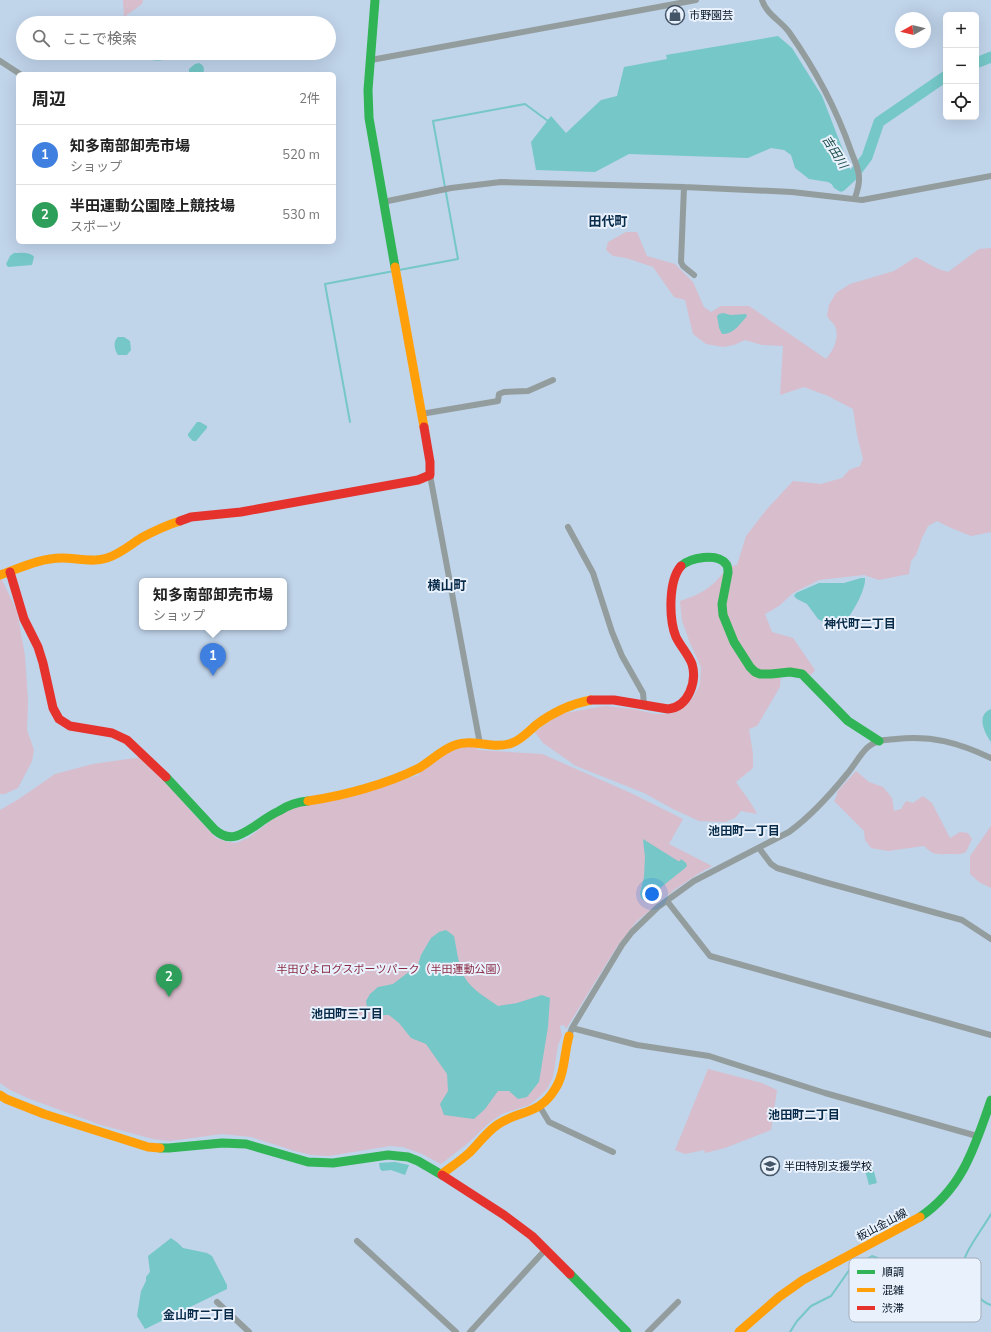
<!DOCTYPE html>
<html lang="ja">
<head>
<meta charset="utf-8">
<style>
	:root { --surface:#fff; --page:#f6f6f6; --text:#222; --muted:#767676; --line:#e0e0e0; --accent:#445568 }
	body { margin:0; font-family:"Nunito Sans","Noto Sans JP",sans-serif; background:var(--page); color:var(--text) }
	.controls { position:absolute; right:12px; top:12px; display:grid; overflow:hidden; border-radius:6px; box-shadow:0 4px 16px #0002 }
	.controls button { width:36px; height:36px; display:grid; place-items:center; padding:0; border:0; border-bottom:1px solid var(--line); background:var(--surface); color:var(--text); font:20px sans-serif }
	.compass { position:absolute; left:895px; top:12px; width:36px; height:36px; border-radius:50%; background:var(--surface); box-shadow:0 4px 16px #0002; rotate:262deg }
	.you { position:absolute; left:652px; top:894px; width:14px; height:14px; margin:-10px; border:3px solid #fff; border-radius:50%; background:#1a73e8; box-shadow:0 0 0 6px #1a73e833 }
	.badge { display:grid; place-items:center; width:26px; height:26px; border-radius:50%; background:var(--accent); color:#fff; font-size:13px; font-weight:700 }
	.pin { position:absolute; translate:-50% -33px; filter:drop-shadow(0 1px 2px #0008) }
	.pin::after { content:''; position:absolute; top:21px; width:14px; height:12px; background:inherit; clip-path:polygon(0 0,100% 0,50% 100%) }
	.popup { position:absolute; left:139px; top:578px; width:148px; height:52px; box-sizing:border-box; display:grid; place-content:center; border-radius:6px; background:var(--surface); filter:drop-shadow(0 1px 3px #0005); font-size:13px; white-space:nowrap; color:var(--muted) }
	.popup b { font-size:15px; color:var(--text) }
	.popup::after { content:''; position:absolute; left:50%; top:100%; margin-left:-8px; border:8px solid transparent; border-top-color:var(--surface) }
	.list { margin:0; padding:0; list-style:none }
	h2 { display:flex; justify-content:space-between; align-items:center; height:52px; margin:0; padding:0 16px; font-size:17px }
	h2 small { font-size:13px; font-weight:400; color:var(--muted) }
	.list li { display:grid; grid-template-columns:26px 1fr auto; gap:12px; align-items:center; box-sizing:border-box; height:60px; padding:0 16px; border-top:1px solid var(--line) }
	.list b { display:block; font-size:15px; white-space:nowrap }
	.list p { margin:0; font-size:13px; white-space:nowrap; color:var(--muted) }
	.list em { font-size:13px; font-style:normal; color:var(--muted) }
	.icon { flex:none; width:22px; height:22px; fill:none; stroke:currentColor; stroke-width:2; stroke-linecap:round; stroke-linejoin:round }
	.map { position:relative; flex:none; width:991px; height:1332px; overflow:hidden }
	.search { position:absolute; background:var(--surface); box-shadow:0 4px 16px #0002; left:16px; top:16px; width:320px; height:44px; display:flex; align-items:center; gap:10px; box-sizing:border-box; padding:0 14px; border-radius:22px; color:var(--muted); font-size:15px }
	.panel { position:absolute; background:var(--surface); box-shadow:0 4px 16px #0002; left:16px; top:72px; width:320px; height:172px; border-radius:6px }
	.map>svg:first-child { display:block }
	.green { fill:#d8bdcc }
	.water { fill:#75c7c8 }
	.lines { fill:none; stroke-linecap:round; stroke-linejoin:round }
	.stream { stroke:#75c7c8; stroke-width:2 }
	.river { stroke:#75c7c8; stroke-width:11 }
	.street { stroke:#949d9d; stroke-width:6 }
	.fast { stroke:#30b455; stroke-width:9 }
	.slow { stroke:#ff9f0a; stroke-width:9 }
	.jam { stroke:#e5322d; stroke-width:9 }
	.labels { text-anchor:middle; dominant-baseline:central; stroke-width:4; stroke-linejoin:round; paint-order:stroke }
	.poi-label { font-size:11px; fill:#021122; stroke:#e8f1fc; text-anchor:start }
	.park-label { font-size:11px; fill:#8b2b43; stroke:#e8f1fc }
	.street-label { font-size:11px; fill:#021122; stroke:#e8f1fc }
	.water-label { font-size:12px; font-style:italic; fill:#174845; stroke:#e8f1fc }
	.neighbourhood-label { font-size:12px; font-weight:bold; fill:#082b4a; stroke:#e8f1fc }
	.quarter-label { font-size:13px; font-weight:bold; fill:#082b4a; stroke:#e8f1fc }
	.key { fill:#e8f1fc; stroke:#a3aebb; stroke-width:1 }
	.key-label { font-size:11px; fill:#021122 }
</style>
</head>
<body>
<div class="map">
<svg width="991" height="1332" viewBox="0 0 991 1332">
	<rect width="100%" height="100%" fill="#c0d4ea"/>
	<path class="green" d="M123,0H143L142,4L124,17Z
		M626,232H637L647,256L675,264L693,282L704,307L711,312L721,306H749L826,359C833,351 840,338 835,326C833,323 829,319 827,316L829,305L836,293L850,284L894,271L916,257L938,269L948,272L979,249L991,248V532L971,536L951,528L937,521L928,526L922,538L916,555L911,561L909,574L879,580L864,575L819,580L793,593L779,606L765,614L772,632L793,638L815,670L811,675L796,669L781,670L780,687L760,721L757,726L749,729L753,754V768L736,782C743,793 752,803 757,814L741,811L735,818L725,822L699,821L673,809L644,793L576,766L543,743L535,732L560,714L605,706L633,709L655,714H669L687,705L694,696L700,685L701,667L690,643L682,621L680,601C702,594 715,586 727,567L737,565L746,536L767,509L793,481L821,484L842,478L849,470L860,466L863,459L857,435L853,409L828,396L804,387L780,395L783,346L762,345L745,340L734,345L723,347L706,344L693,334L685,300L674,297L653,267L626,258L613,256L606,250L608,242Z
		M1,578L17,611L25,656L28,701L27,730L34,750L32,761L18,788L5,794H0V579Z
		M477,745V750L542,754L633,794L683,819L669,844L712,866L698,874L674,890L636,922L618,945L566,1029L564,1025L560,1026L562,1036L558,1045L553,1077L547,1089L538,1098L529,1105L502,1114L489,1123L467,1144L441,1164L422,1154L403,1147L390,1146L329,1156L311,1155L295,1151L251,1137L222,1134L170,1141L153,1139L101,1125L30,1099L10,1090L0,1083V810L19,799L55,774L93,764L142,757L156,770L188,808L216,838L228,842L236,843L248,838L282,812L300,806L356,794L419,775L418,769L456,747Z
		M856,771L869,782L883,787L892,798L894,811L901,809L906,801L913,803L923,796L932,803L950,838L960,832L968,833L972,839L966,852C960,855 956,854 950,854C937,854 934,856 924,846L888,851L871,848L865,840L864,831L834,801L837,795V792Z
		M991,826V888L979,882L970,874V856Z
		M708,1069L762,1083L777,1090L771,1130L725,1148L705,1153L704,1150L685,1154L675,1150Z"/>
	<path class="water" d="M778,36L792,48L822,96L851,171L837,187L828,182L809,179L795,168L791,155L784,150L771,148L748,158L629,154L595,172L536,170L531,142L551,116L566,133L601,100L617,96L624,67L667,59L666,55Z
		M139,53H174C166,64 148,62 139,53Z
		M199,63C204,65 205,69 203,74H189V69L195,64Z
		M14,253C20,253 30,251 34,257L32,265L8,267L6,264L10,256Z
		M723,313L731,315L746,314L747,316C740,324 733,335 722,334L719,328L717,316L719,314Z
		M118,337H124L130,341L131,350L127,355H118C114,350 113,341 118,337Z
		M197,422H200L207,426V428L196,441H193L188,436V434Z
		M861,578H865C866,591 849,620 839,628H835L818,619L807,604L797,599L794,596L796,593L819,583H844Z
		M991,709V742C984,732 976,715 991,709Z
		M643,839L678,861H680L681,859L686,863L687,866L684,869L645,900H643L641,898L640,893L644,877L645,857Z
		M446,930L454,936C457,950 458,965 465,978C472,990 487,998 498,1006L517,1003L542,995L550,998L548,1027L539,1082L527,1097L518,1099L509,1091H498L485,1109L474,1119L444,1115L440,1104L448,1091L447,1074L426,1044L411,1038L399,1023L389,1015H382L367,1007L366,1001L370,994L378,987L393,984L418,965L421,955L431,938L439,932Z
		M871,1160L877,1183L869,1185L863,1163Z
		M395,1162L409,1165L405,1175L391,1170L382,1171L380,1169L379,1163Z
		M171,1238L178,1243L183,1248L207,1253L212,1256L227,1285V1289L145,1329L137,1316L141,1291L146,1281V1277L150,1272L148,1256Z
		M944,1301H971L973,1303L971,1311H943Z
		M906,1303L936,1305L935,1313L934,1315L904,1314Z"/>
	<g class="lines">
		<path class="stream" d="M399,270L458,259L433,121L525,104L548,121
			M350,422L325,284L394,271
			M964,1259C968,1265 973,1272 976,1279C981,1292 974,1299 991,1305
			M790,1332L797,1321L811,1306L831,1296L850,1269L872,1256C879,1258 891,1264 896,1270C900,1277 903,1285 909,1291C918,1300 940,1297 948,1288C957,1278 962,1263 968,1251C975,1238 984,1226 991,1214"/>
		<path class="river" d="M976,63L991,57
			M832,173L838,184L841,186L855,173L867,157L879,122L946,76"/>
		<path class="street" d="M762,0C767,15 780,20 789,32C815,69 836,108 851,151C854,160 860,170 859,180C859,186 857,192 855,198
			M371,60L696,0
			M0,61L20,74
			M684,187L681,262L683,266L694,275
			M383,202L451,188L501,182L684,187L792,192L862,200L991,176
			M421,414L498,401L499,394L504,392L528,391L553,380
			M430,475L480,744
			M568,527L593,573L612,632L622,656L643,693L644,705
			M759,848L771,864L777,868L824,882L962,920L991,939
			M667,901L710,956L991,1035
			M572,1028L637,1045L709,1056L825,1093L977,1136
			M569,1036L572,1028L622,945L632,932L658,907L694,881L789,832C811,816 830,795 847,774C854,766 860,754 868,747C876,740 886,740 896,739C932,735 959,743 991,758
			M540,1107L549,1122L613,1152
			M357,1241L456,1332
			M217,1302L249,1332
			M470,1332L546,1249
			M648,1332L678,1302"/>
		<path class="fast" d="M375,0L368,90L369,118L395,267
			M681,566C690,558 717,552 726,564C728,566 728,570 728,573L722,604L723,615L734,642L750,667L755,672L760,674H771L790,672L802,674L848,721L879,741
			M166,777L215,830C230,843 241,835 255,826C262,821 270,815 279,811C288,805 297,802 308,801
			M160,1148H169L222,1143L246,1144L308,1162L333,1163L388,1155L408,1157L418,1161L442,1175
			M920,1217C963,1188 975,1146 991,1100
			M570,1274L627,1332"/>
		<path class="slow" d="M395,267L424,427
			M0,575C20,568 40,558 62,558C76,558 93,563 107,558C120,554 130,545 141,538C154,531 167,525 180,521
			M308,801C343,796 387,784 419,768C431,761 441,750 455,745C473,738 493,750 512,743C521,740 529,731 536,725C553,712 570,704 591,700
			M0,1095L6,1099L44,1114L148,1147L160,1148
			M442,1174C451,1167 460,1161 469,1153C478,1144 486,1133 497,1125C518,1110 539,1116 555,1089C565,1074 564,1053 569,1036
			M739,1332L779,1297L803,1280L920,1217"/>
		<path class="jam" d="M180,521L191,517L241,512L418,480L430,475V462L424,427
			M10,572L24,619L38,647L43,663L53,708L59,719L70,726L112,733L127,740L166,777
			M591,700H614L668,709C689,707 697,681 692,664C688,654 681,647 676,637C669,620 668,581 681,566
			M442,1175L504,1215L532,1236L570,1274"/>
	</g>
	<defs>
		<symbol id="shop-ring" viewBox="-11 -11 22 22"><circle r="9.5" fill="#e8f1fc" stroke="#445568" stroke-width="1.5"/><path d="M-5-2.5h2.3a2.7 3.5 0 0 1 5.4 0H5L5.5 6h-11ZM-1.5-2.5h3a1.5 2.3 0 0 0-3 0Z" fill="#445568"/></symbol>
		<symbol id="school-ring" viewBox="-11 -11 22 22"><circle r="9.5" fill="#e8f1fc" stroke="#445568" stroke-width="1.5"/><path d="M0-5L7-2L0 1L-7-2ZM-4 1L0 2.5L4 1V4Q0 6-4 4Z" fill="#445568"/></symbol>
	</defs>
	<g fill-rule="evenodd">
		<use href="#shop-ring" x="664" y="4" width="22" height="22"/>
		<use href="#school-ring" x="759" y="1155" width="22" height="22"/>
	</g>
	<g class="labels">
		<g class="poi-label">
			<text x="689" y="15">市野園芸</text>
			<text x="784" y="1166">半田特別支援学校</text>
		</g>
		<g class="park-label">
			<text x="392" y="969">半田ぴよログスポーツパーク（半田運動公園）</text>
		</g>
		<g class="street-label">
			<text transform="translate(882 1225) rotate(-28)">板山金山線</text>
		</g>
		<g class="water-label">
			<text transform="translate(835 152) rotate(58)">吉田川</text>
		</g>
		<g class="neighbourhood-label">
			<text x="860" y="624">神代町二丁目</text>
			<text x="744" y="831">池田町一丁目</text>
			<text x="347" y="1014">池田町三丁目</text>
			<text x="804" y="1115">池田町二丁目</text>
			<text x="199" y="1315">金山町二丁目</text>
		</g>
		<g class="quarter-label">
			<text x="608" y="222">田代町</text>
			<text x="447" y="586">横山町</text>
		</g>
	</g>
	<rect x="849" y="1258" width="132" height="64" rx="6" class="key"/>
	<rect x="857" y="1270" width="18" height="4" fill="#30b455"/>
	<rect x="857" y="1288" width="18" height="4" fill="#ff9f0a"/>
	<rect x="857" y="1306" width="18" height="4" fill="#e5322d"/>
	<g class="key-label">
		<text x="882" y="1276">順調</text>
		<text x="882" y="1294">混雑</text>
		<text x="882" y="1312">渋滞</text>
	</g>
</svg>
<div class="controls">
<button>+</button>
<button>−</button>
<button><svg class="icon" aria-label="locate" viewBox="0 0 24 24"><circle cx="12" cy="12" r="6"/><path d="M12 2v4M12 18v4M2 12h4M18 12h4"/></svg></button>
</div>
<svg class="compass" viewBox="-18 -18 36 36"><path d="M0-13l5 13h-10z" fill="#e53935"/><path d="M0 13l5-13h-10z" fill="#767676"/></svg>
<div class="you"></div>
<div class="pin badge" style="left:213px;top:676px;background:#3f7fe0">1</div>
<div class="popup"><b>知多南部卸売市場</b>ショップ</div>
<div class="pin badge" style="left:169px;top:997px;background:#2e9e5b">2</div>
<div class="search"><svg class="icon" aria-label="search" viewBox="0 0 24 24"><circle cx="10" cy="10" r="6"/><path d="M15 15l6 6"/></svg>ここで検索</div>
<section class="panel">
<h2>周辺<small>2件</small></h2>
<ul class="list">
<li><span class="badge" style="background:#3f7fe0">1</span><div><b>知多南部卸売市場</b><p>ショップ</p></div><em>520 m</em></li>
<li><span class="badge" style="background:#2e9e5b">2</span><div><b>半田運動公園陸上競技場</b><p>スポーツ</p></div><em>530 m</em></li>
</ul>
</section>
</div>
</body>
</html>
